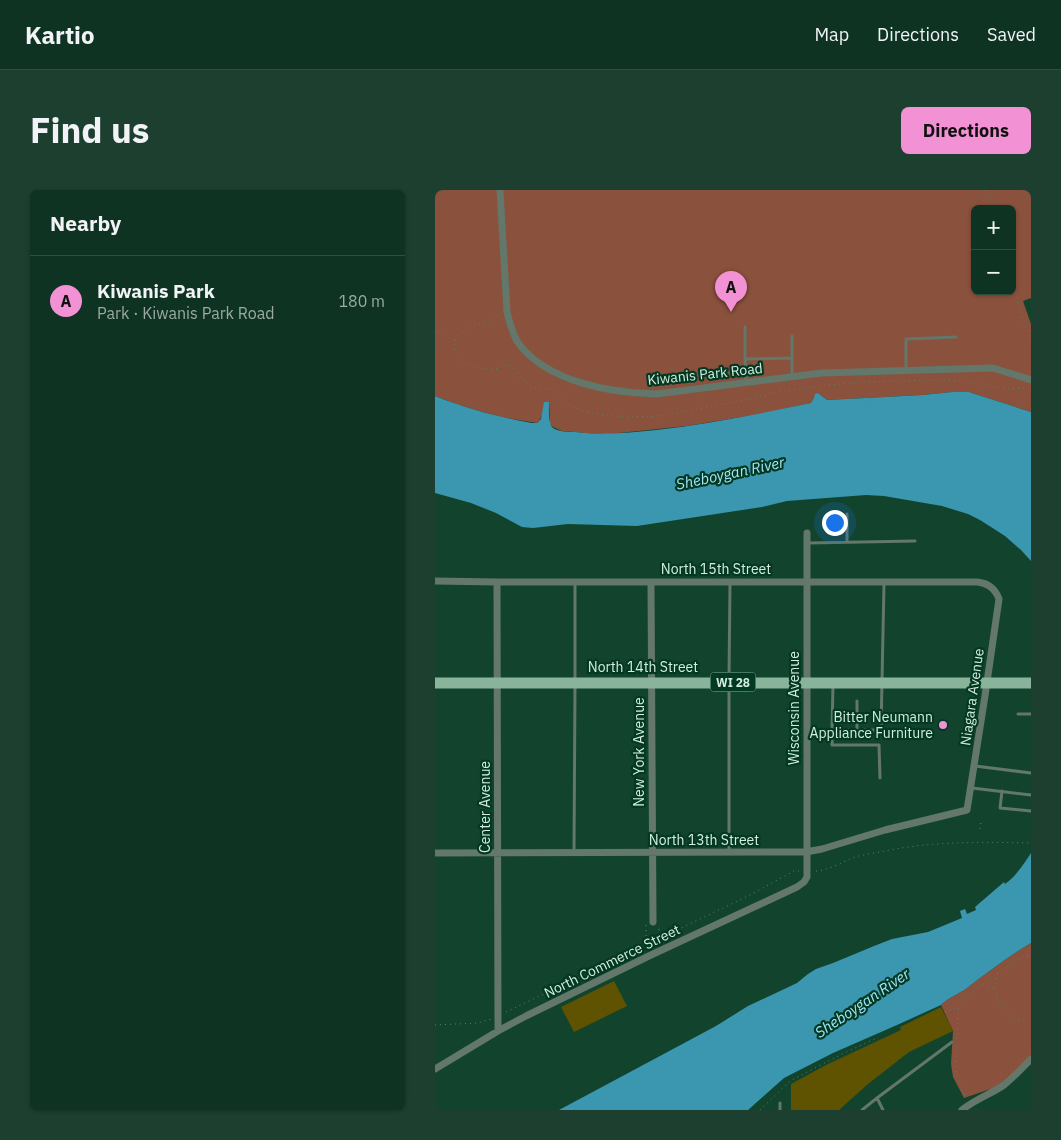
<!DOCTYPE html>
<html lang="en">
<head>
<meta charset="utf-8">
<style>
	:root { --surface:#0e3322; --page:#1c3f2f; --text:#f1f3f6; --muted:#9baaa5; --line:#2e4e40; --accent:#f391d5 }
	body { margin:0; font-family:"IBM Plex Sans",sans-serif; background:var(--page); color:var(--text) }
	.controls { position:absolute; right:15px; top:15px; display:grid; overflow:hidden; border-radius:8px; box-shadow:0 1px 4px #0004 }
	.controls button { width:45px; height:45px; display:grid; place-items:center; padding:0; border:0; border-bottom:1px solid var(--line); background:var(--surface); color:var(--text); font:25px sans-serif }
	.you { position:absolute; left:399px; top:332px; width:18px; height:18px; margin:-12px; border:4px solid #fff; border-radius:50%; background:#1a73e8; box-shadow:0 0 0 8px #1a73e833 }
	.badge { display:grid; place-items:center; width:32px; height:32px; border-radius:50%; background:var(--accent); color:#111; font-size:16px; font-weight:700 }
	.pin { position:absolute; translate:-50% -41px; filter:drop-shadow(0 1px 2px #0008) }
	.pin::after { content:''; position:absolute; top:26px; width:18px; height:15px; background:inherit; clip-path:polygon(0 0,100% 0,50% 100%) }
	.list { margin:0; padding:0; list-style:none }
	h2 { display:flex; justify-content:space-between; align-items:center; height:65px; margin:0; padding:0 20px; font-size:21px }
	h2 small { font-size:16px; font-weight:400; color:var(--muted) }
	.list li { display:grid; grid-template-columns:32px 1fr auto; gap:15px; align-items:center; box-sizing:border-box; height:90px; padding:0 20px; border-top:1px solid var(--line) }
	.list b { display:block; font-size:19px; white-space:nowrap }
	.list p { margin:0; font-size:16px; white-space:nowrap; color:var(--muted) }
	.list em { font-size:16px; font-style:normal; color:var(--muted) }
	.map { position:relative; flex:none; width:596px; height:920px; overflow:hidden; border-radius:8px }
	header { display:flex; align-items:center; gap:30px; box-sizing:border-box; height:70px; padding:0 25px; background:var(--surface); border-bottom:1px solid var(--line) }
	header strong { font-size:24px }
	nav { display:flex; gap:28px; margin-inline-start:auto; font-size:18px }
	.intro { display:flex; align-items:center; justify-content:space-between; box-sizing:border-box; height:120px; padding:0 30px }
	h1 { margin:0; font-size:35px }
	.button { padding:12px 22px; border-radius:8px; background:var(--accent); color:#111; font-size:18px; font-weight:700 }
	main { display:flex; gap:30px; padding:0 30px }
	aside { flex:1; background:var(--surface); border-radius:8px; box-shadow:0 1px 4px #0004 }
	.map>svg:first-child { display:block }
	.green { fill:#8a513d; fill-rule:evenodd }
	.water { fill:#3b96b0 }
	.building { fill:#5f5200 }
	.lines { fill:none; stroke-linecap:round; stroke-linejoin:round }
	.path { stroke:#59826e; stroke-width:1; stroke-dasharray:1 4; stroke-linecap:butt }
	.service { stroke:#63776b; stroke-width:3 }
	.minor { stroke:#63776b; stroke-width:7 }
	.primary { stroke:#89b39b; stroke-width:11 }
	.poi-dot { fill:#f391d5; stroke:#033923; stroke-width:2 }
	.labels { text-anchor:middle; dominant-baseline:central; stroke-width:4.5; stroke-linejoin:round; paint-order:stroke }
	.shield { fill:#033923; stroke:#95b7a6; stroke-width:1 }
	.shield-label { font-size:12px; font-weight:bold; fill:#d4edde }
	.street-label { font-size:14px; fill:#d4edde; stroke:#033923 }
	.poi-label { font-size:14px; fill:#d4edde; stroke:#033923; text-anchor:end }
	.water-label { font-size:15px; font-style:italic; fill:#a3e6fc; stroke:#033923 }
</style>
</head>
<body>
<header>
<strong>Kartio</strong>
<nav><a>Map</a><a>Directions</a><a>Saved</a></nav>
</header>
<div class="intro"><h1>Find us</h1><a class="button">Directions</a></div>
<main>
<aside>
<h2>Nearby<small></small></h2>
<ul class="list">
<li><span class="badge">A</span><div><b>Kiwanis Park</b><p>Park · Kiwanis Park Road</p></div><em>180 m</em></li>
</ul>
</aside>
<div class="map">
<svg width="596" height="920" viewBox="0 0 596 920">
	<rect width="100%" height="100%" fill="#12442d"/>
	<path class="green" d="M0,0H596V108L588,111L596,134V222L534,202H517L488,205L392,210L383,203L376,213L330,223L252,236L174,244L150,243L127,241L118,237L115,234L114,212C110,219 107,228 102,233L66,227L27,216L0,206ZM540,19H577V101H540Z
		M596,753V868L567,895L529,908L518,887L516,874L518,841L506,815C514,807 524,804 532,798C553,782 574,766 596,753Z"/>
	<path class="water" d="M517,202H534L596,222V371L586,360L570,346L545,330L533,324L507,316L449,306L431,305L352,311L327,317L202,336L133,334L98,338L87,337L61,323L36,313L0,303V206C33,219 63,227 97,233H102L106,229L109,212H114C114,218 113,234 118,238C124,242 134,242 140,242C167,245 194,243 221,240C273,234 324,224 376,213L379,208L380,204L383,203L392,210L488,205Z
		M596,663V753C574,766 553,782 532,798C524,804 514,807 506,815L462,835L398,863L349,888L313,920H124L281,836L313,816L362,793L373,784L381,779L398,773L439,756L457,749L493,742L527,728L525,721L530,719L532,724L541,720L540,717L569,692L570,694C581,686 589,674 596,663Z"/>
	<path class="building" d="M179,791L192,816L139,842L126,817Z
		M506,817L518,841L474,862L433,894L404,920H356V894L391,875L466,840L465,837Z"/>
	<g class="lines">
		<path class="path" d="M549,0C555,5 557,11 559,19
			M577,88L588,130L596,150
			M0,141L20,151C15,171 40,179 56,179C63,179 69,177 75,174C83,183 91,198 104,199C109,200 114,198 119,200C127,203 129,212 136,216C157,227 201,228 225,226L315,209L342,202L393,195L427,192L504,190L535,192L565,198L579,199L588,198L596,200
			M20,150C28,137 36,137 50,132C55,130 60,127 65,124
			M435,203V216
			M545,639L546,631
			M381,681C395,680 407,672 420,667C430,664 441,663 450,661C498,651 547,652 596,653
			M211,735V755L213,758
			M224,739V749L226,752
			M592,766L596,768
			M563,783C554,806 571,831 596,831
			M548,794L556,797L560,800
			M71,822L313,706L359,681H364
			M510,822L523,817
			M0,835L43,833L56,829
			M522,849L523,814L564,782L589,766L596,765
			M522,856C519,878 520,887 531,907
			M325,920L355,891L407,864L442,848"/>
		<path class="service" d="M310,137V169
			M357,168V146
			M471,180V149L521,147
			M311,193L310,169L357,168V187
			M412,324V352
			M373,353L480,351
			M294,489L295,393
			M140,490V393
			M398,495L397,540H446L449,393
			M583,524H596
			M397,540V555H444L445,588
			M422,540V511
			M540,576L596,583
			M537,598L596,605
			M567,601L565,618L596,621
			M139,662L140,496
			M294,662V496
			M345,913V920
			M427,920L442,908
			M448,920L442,908L517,852"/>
		<path class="minor" d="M65,0L72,122C75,133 77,144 84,154C113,192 176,203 221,204L387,183L558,178L596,190
			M0,391L62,392H542C553,393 560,398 564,409L550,506L532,620L450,640L387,659L371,662L0,663
			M62,392L63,841
			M216,392L218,732
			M0,879L63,841L91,826L216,765L362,697L369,692L372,687V343
			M527,920C540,909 556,904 569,895C579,887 587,878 596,869"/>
		<path class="primary" d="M0,493H596"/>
	</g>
	<circle class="poi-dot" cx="508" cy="535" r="5"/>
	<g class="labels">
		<rect class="shield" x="275.5" y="482.5" width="45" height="19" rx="4"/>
		<g class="shield-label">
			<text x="298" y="492">WI 28</text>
		</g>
		<g class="street-label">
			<text transform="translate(270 184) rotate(-6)">Kiwanis Park Road</text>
			<text x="281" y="379">North 15th Street</text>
			<text x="208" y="477">North 14th Street</text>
			<text transform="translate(537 507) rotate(-82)">Niagara Avenue</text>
			<text transform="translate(359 518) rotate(-90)">Wisconsin Avenue</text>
			<text transform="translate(204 562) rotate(-90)">New York Avenue</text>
			<text transform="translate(50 617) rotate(-90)">Center Avenue</text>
			<text x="269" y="650">North 13th Street</text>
			<text transform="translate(177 771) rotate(-26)">North Commerce Street</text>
		</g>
		<g class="poi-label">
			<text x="498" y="527">Bitter Neumann<tspan x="498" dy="16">Appliance Furniture</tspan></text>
		</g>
		<g class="water-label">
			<text transform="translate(295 283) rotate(-12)">Sheboygan River</text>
			<text transform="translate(427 813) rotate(-34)">Sheboygan River</text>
		</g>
	</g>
</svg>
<div class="controls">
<button>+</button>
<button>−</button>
</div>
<div class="you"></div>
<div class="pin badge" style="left:296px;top:122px">A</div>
</div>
</main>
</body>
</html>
